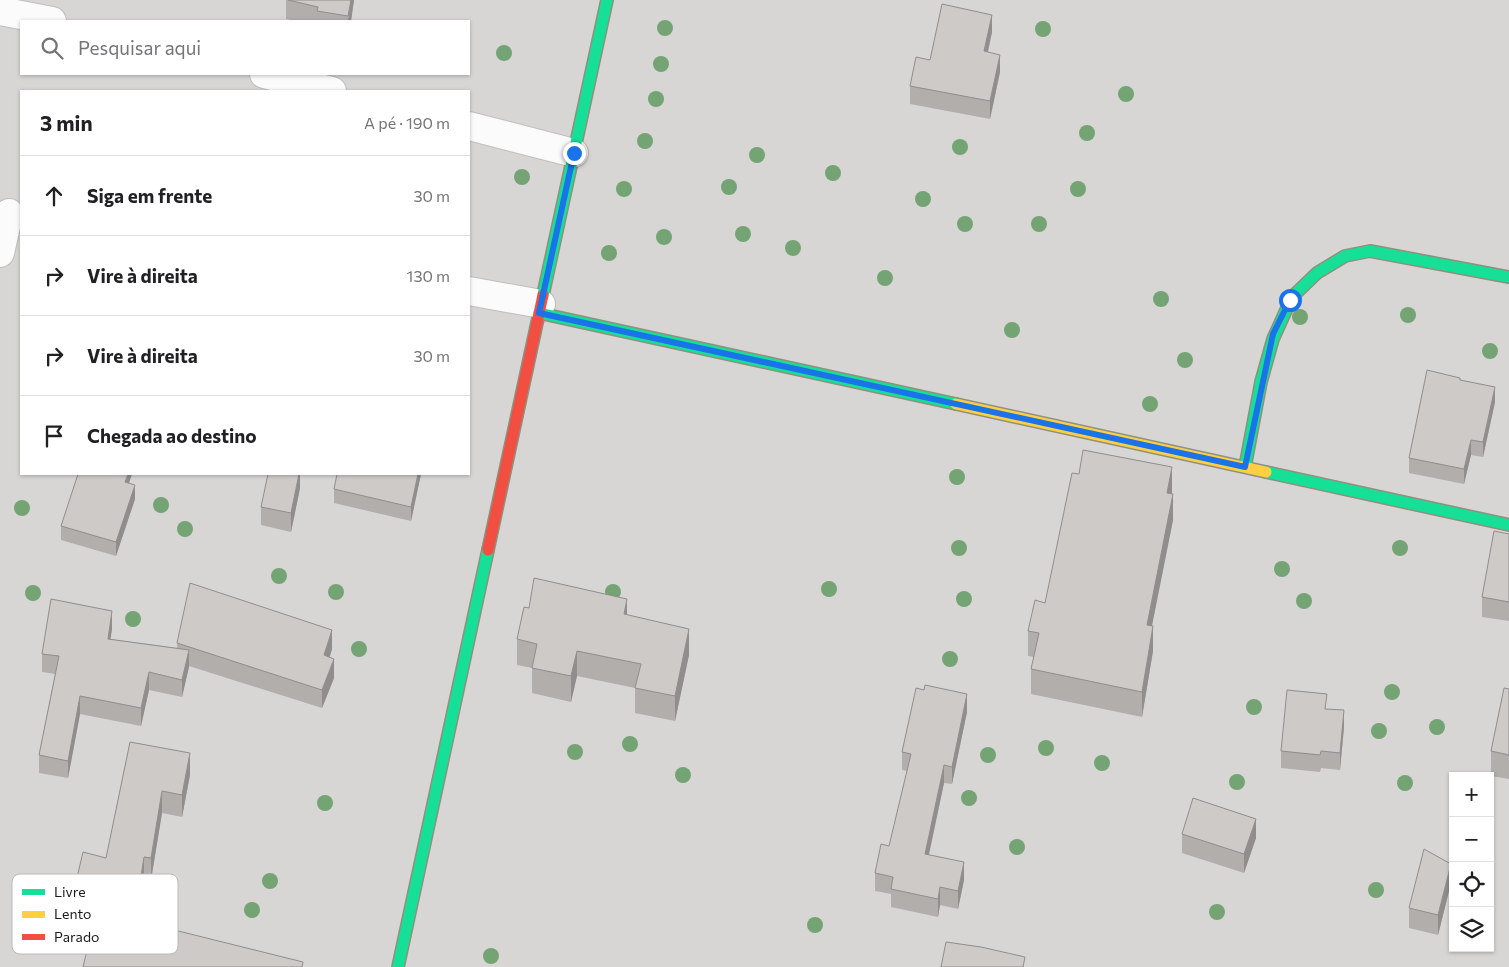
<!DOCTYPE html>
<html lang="pt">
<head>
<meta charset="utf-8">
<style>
	:root { --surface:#fff; --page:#f2f2f2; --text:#202124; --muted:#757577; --line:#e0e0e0 }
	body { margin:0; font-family:Commissioner,sans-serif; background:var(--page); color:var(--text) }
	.controls { position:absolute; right:15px; bottom:15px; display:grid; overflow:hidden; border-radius:0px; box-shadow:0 1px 4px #0004 }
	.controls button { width:45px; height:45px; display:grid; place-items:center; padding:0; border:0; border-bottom:1px solid var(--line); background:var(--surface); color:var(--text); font:25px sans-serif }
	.stop { position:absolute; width:15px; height:15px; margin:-11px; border:4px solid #1a73e8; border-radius:50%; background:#fff }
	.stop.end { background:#1a73e8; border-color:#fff; box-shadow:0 1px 5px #0008 }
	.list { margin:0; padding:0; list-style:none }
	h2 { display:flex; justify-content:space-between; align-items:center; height:65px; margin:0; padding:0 20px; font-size:21px }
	h2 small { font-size:16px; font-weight:400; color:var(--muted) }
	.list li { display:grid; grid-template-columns:32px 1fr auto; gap:15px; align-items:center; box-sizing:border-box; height:80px; padding:0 20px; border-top:1px solid var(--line) }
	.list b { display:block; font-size:19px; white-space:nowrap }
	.list em { font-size:16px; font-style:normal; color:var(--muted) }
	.icon { flex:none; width:28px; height:28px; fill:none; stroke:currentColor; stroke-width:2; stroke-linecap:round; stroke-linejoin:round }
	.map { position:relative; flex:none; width:1509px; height:967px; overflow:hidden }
	.search { position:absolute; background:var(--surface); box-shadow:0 1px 4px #0004; left:20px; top:20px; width:450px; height:55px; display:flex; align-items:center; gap:12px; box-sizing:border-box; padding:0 18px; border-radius:0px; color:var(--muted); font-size:19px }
	.panel { position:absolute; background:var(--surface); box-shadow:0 1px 4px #0004; left:20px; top:90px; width:450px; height:385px; border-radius:0px }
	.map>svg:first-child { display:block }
	.residential { fill:#d8d6d4; fill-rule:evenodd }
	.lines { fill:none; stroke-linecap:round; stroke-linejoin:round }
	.street-casing { stroke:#c0bebd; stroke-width:30 }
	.fast-casing { stroke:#8f907d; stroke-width:14 }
	.slow-casing { stroke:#8f907d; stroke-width:14 }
	.jam-casing { stroke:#8f907d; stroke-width:14 }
	.street { stroke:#fcfbfb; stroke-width:28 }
	.fast { stroke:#16e098; stroke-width:11 }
	.slow { stroke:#ffcf43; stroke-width:11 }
	.jam { stroke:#f24e42; stroke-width:11 }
	.tree { fill:#74a374 }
	.wall { fill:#b1aeac }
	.shaded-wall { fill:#908d8c }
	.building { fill:#cecac8; stroke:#908d8c }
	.route { stroke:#1a73e8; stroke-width:6 }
	.key { fill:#fff; stroke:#bababa; stroke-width:1 }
	.key-label { font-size:14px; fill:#1a1a1a }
</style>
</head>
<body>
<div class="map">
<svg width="1509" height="967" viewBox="0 0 1509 967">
	<rect width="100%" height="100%" fill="#e9e6e3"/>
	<path class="residential" d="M0,0H1509V967H0ZM21,21H469V74H21ZM21,91H469V474H21ZM1453,776H1490V948H1453Z"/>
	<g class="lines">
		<defs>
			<path id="street" d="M0,11L52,21
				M264,74L332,91
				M469,126L574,153
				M0,253L9,213
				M469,291L541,304"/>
			<path id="fast" d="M543,295L607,0
				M539,313L956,404
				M1245,467L1261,382L1273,339L1292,297L1317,273L1345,256L1370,251L1509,277
				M1266,472L1509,525
				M398,967L488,550"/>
			<path id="slow" d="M956,404L1266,472"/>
			<path id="jam" d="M488,550L543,295"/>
		</defs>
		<use href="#street" class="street-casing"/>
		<use href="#fast" class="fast-casing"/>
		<use href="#slow" class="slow-casing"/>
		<use href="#jam" class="jam-casing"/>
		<use href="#street" class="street"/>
		<use href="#fast" class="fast"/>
		<use href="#slow" class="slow"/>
		<use href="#jam" class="jam"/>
	</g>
	<g class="tree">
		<circle cx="665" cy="28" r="8"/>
		<circle cx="1043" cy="29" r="8"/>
		<circle cx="504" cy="53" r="8"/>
		<circle cx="661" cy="64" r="8"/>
		<circle cx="1126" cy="94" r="8"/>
		<circle cx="656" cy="99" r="8"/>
		<circle cx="1087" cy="133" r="8"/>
		<circle cx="645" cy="141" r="8"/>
		<circle cx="960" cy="147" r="8"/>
		<circle cx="757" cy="155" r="8"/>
		<circle cx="833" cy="173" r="8"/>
		<circle cx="522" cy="177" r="8"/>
		<circle cx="729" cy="187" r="8"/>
		<circle cx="624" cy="189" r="8"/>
		<circle cx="1078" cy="189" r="8"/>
		<circle cx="923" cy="199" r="8"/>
		<circle cx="965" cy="224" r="8"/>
		<circle cx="1039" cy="224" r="8"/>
		<circle cx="743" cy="234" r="8"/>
		<circle cx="664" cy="237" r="8"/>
		<circle cx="793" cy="248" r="8"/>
		<circle cx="609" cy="253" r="8"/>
		<circle cx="885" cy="278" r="8"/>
		<circle cx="1161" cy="299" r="8"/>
		<circle cx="1408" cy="315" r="8"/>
		<circle cx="1300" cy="317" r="8"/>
		<circle cx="1012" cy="330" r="8"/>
		<circle cx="1490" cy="351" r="8"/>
		<circle cx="1185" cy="360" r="8"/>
		<circle cx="1150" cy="404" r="8"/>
		<circle cx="957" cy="477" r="8"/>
		<circle cx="161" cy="505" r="8"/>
		<circle cx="22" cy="508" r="8"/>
		<circle cx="185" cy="529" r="8"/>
		<circle cx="959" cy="548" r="8"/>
		<circle cx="1400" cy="548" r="8"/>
		<circle cx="1282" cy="569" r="8"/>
		<circle cx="279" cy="576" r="8"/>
		<circle cx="829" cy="589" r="8"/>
		<circle cx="336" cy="592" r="8"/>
		<circle cx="613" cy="592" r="8"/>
		<circle cx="33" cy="593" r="8"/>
		<circle cx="964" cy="599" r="8"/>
		<circle cx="1304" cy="601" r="8"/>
		<circle cx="133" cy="619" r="8"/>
		<circle cx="359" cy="649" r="8"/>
		<circle cx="950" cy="659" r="8"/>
		<circle cx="1392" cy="692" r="8"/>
		<circle cx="1254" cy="707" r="8"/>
		<circle cx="1437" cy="727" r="8"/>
		<circle cx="1379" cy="731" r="8"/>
		<circle cx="630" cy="744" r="8"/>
		<circle cx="1046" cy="748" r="8"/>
		<circle cx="575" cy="752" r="8"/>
		<circle cx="988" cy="755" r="8"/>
		<circle cx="1102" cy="763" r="8"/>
		<circle cx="683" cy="775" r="8"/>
		<circle cx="1237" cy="782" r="8"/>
		<circle cx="1405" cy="783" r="8"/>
		<circle cx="969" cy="798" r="8"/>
		<circle cx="325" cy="803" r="8"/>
		<circle cx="1017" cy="847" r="8"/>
		<circle cx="270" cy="881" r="8"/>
		<circle cx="1376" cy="890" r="8"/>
		<circle cx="252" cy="910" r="8"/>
		<circle cx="1217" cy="912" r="8"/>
		<circle cx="815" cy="925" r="8"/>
		<circle cx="491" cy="956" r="8"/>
	</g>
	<path class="wall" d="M286,0H354L351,21H295L286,19Z
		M992,32L988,52L1000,72L990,119L910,104V86L930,60Z
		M1460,380L1495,402L1483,457L1471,455L1464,484L1409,473V458Z
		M300,474V488L291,532L261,525V507Z
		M421,474L411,521L334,503V489Z
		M129,483L135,499L116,556L61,540V526Z
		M1172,492L1173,520L1152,626L1153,651L1142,717L1031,694V669L1034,657L1028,656V631L1045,603Z
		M1509,534V621L1482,617V597Z
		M529,608L627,615L689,655L675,721L635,713V688L577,676L571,702L532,693V668L517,665V639Z
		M112,629L110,639L177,648V643L332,649L330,657L334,678L322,708L189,666L182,697L149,690L141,726L80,714L68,778L39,773V755L55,674L42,672V654Z
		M1509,689V779L1491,776V751Z
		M1327,709L1344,727L1340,770L1321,768L1320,772L1281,768V751Z
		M967,712L952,784L944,783L929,855L964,880L958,909L940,905L938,917L891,907V894L875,891V873L889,846L907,771L902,770V752Z
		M130,742L190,775L182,817L162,813L151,880L144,879L137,921L303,967L88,946L67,942V920L106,858Z
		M1182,834L1256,838L1244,873L1182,853Z
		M1451,883L1438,935L1409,928V908Z"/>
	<path class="shaded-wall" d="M351,0H354L351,21H348Z
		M992,15V32L984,69V51Z
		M1000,55V72L990,119V101Z
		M1495,387V402L1483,457V442Z
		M1471,440V455L1464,484V469Z
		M1172,467V492L1167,518V493Z
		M128,474H132L125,496V482Z
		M299,474H300V488L291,532V513Z
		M418,474H421L411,521V507Z
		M135,485V499L116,556V542Z
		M1173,494V520L1147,650V625Z
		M627,599V624L624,614Z
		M112,611V629L108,656V639Z
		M1153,626V651L1142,717V692Z
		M689,629V655L675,721V696Z
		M332,630V649L324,674V655Z
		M189,650V667L182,697V680Z
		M577,651V676L571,702V676Z
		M334,659V678L322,708V690Z
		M149,672V690L141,726V708Z
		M967,694V712L952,784V767Z
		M80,696V714L68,778V761Z
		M1344,710V727L1340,770V753Z
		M190,753V775L182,817V795Z
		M944,765V783L925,872V854Z
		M162,791V813L151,880V858Z
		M1256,819V838L1244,873V854Z
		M144,857V879L134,942V920Z
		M964,862V880L958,909V891Z
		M1451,864V883L1438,935V915Z
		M940,887V905L938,917V899Z"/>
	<path class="building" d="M288,0H351L348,16L317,11L318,7Z
		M942,4L992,15L984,51L1000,55L990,101L910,86L916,57L930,60Z
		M1427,370L1460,378V380L1495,387L1483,442L1471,440L1464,469L1409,458Z
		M1083,450L1172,467L1167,493L1173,494L1147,625L1153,626L1142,692L1031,669L1039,633L1028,631L1035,600L1045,603L1072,473L1079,474Z
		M78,474H128L125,482L135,485L116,542L61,526Z
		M268,474H299L291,513L261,507Z
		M337,474H418L411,507L334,489Z
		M1494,531L1509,534V602L1482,597Z
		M534,578L627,599L624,614L689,629L675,696L635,688L641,664L577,651L571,676L532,668L537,644L517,639L524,607L529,608Z
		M190,583L332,630L324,655L334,659L322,690L177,643Z
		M51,599L112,611L108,639L189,650L182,680L149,672L141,708L80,696L68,761L39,755L59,656L42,654Z
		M925,685L967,694L952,767L944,765L925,854L964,862L958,891L940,887L938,899L891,889L893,877L875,873L881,844L889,846L911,754L902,752L916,688L924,690Z
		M1504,688L1509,689V755L1491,751Z
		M1287,690L1327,694L1325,709L1344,710L1340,753L1321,751L1320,755L1281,751Z
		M130,742L190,753L182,795L162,791L151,858L144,857L134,920L303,962L302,967H83L93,925L67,920L83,852L106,858Z
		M1193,798L1256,819L1244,854L1182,834Z
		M1424,849L1451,864L1438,915L1409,908Z
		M946,942L981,947L1025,957L1023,967H941Z"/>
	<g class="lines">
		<path class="route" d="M574,153L539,313L1245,467L1273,334L1290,300"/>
	</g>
	<rect x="12" y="874" width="166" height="80" rx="8" class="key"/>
	<rect x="22" y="889" width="23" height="6" fill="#16e098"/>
	<rect x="22" y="911" width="23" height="7" fill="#ffcf43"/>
	<rect x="22" y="934" width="23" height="6" fill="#f24e42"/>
	<g class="key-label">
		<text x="54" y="897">Livre</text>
		<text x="54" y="919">Lento</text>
		<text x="54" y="942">Parado</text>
	</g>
</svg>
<div class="controls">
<button>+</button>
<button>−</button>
<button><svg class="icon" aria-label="locate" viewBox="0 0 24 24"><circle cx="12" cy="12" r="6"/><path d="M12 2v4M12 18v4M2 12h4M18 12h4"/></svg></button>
<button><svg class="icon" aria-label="layers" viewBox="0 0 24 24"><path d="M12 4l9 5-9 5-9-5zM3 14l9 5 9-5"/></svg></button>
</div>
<div class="stop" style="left:1290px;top:300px"></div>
<div class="stop end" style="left:574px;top:153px"></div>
<div class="search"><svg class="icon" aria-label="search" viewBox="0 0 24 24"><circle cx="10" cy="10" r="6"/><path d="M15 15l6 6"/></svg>Pesquisar aqui</div>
<section class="panel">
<h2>3 min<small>A pé · 190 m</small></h2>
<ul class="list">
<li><svg class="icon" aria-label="ahead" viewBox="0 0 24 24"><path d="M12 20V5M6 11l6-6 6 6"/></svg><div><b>Siga em frente</b></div><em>30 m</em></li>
<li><svg class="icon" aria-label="right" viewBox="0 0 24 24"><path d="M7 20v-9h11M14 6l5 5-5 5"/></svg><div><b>Vire à direita</b></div><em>130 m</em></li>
<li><svg class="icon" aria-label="right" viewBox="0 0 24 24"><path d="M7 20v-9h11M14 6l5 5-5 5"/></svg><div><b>Vire à direita</b></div><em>30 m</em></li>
<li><svg class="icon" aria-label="arrive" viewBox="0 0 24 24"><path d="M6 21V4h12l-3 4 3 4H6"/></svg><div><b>Chegada ao destino</b></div></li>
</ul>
</section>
</div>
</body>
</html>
